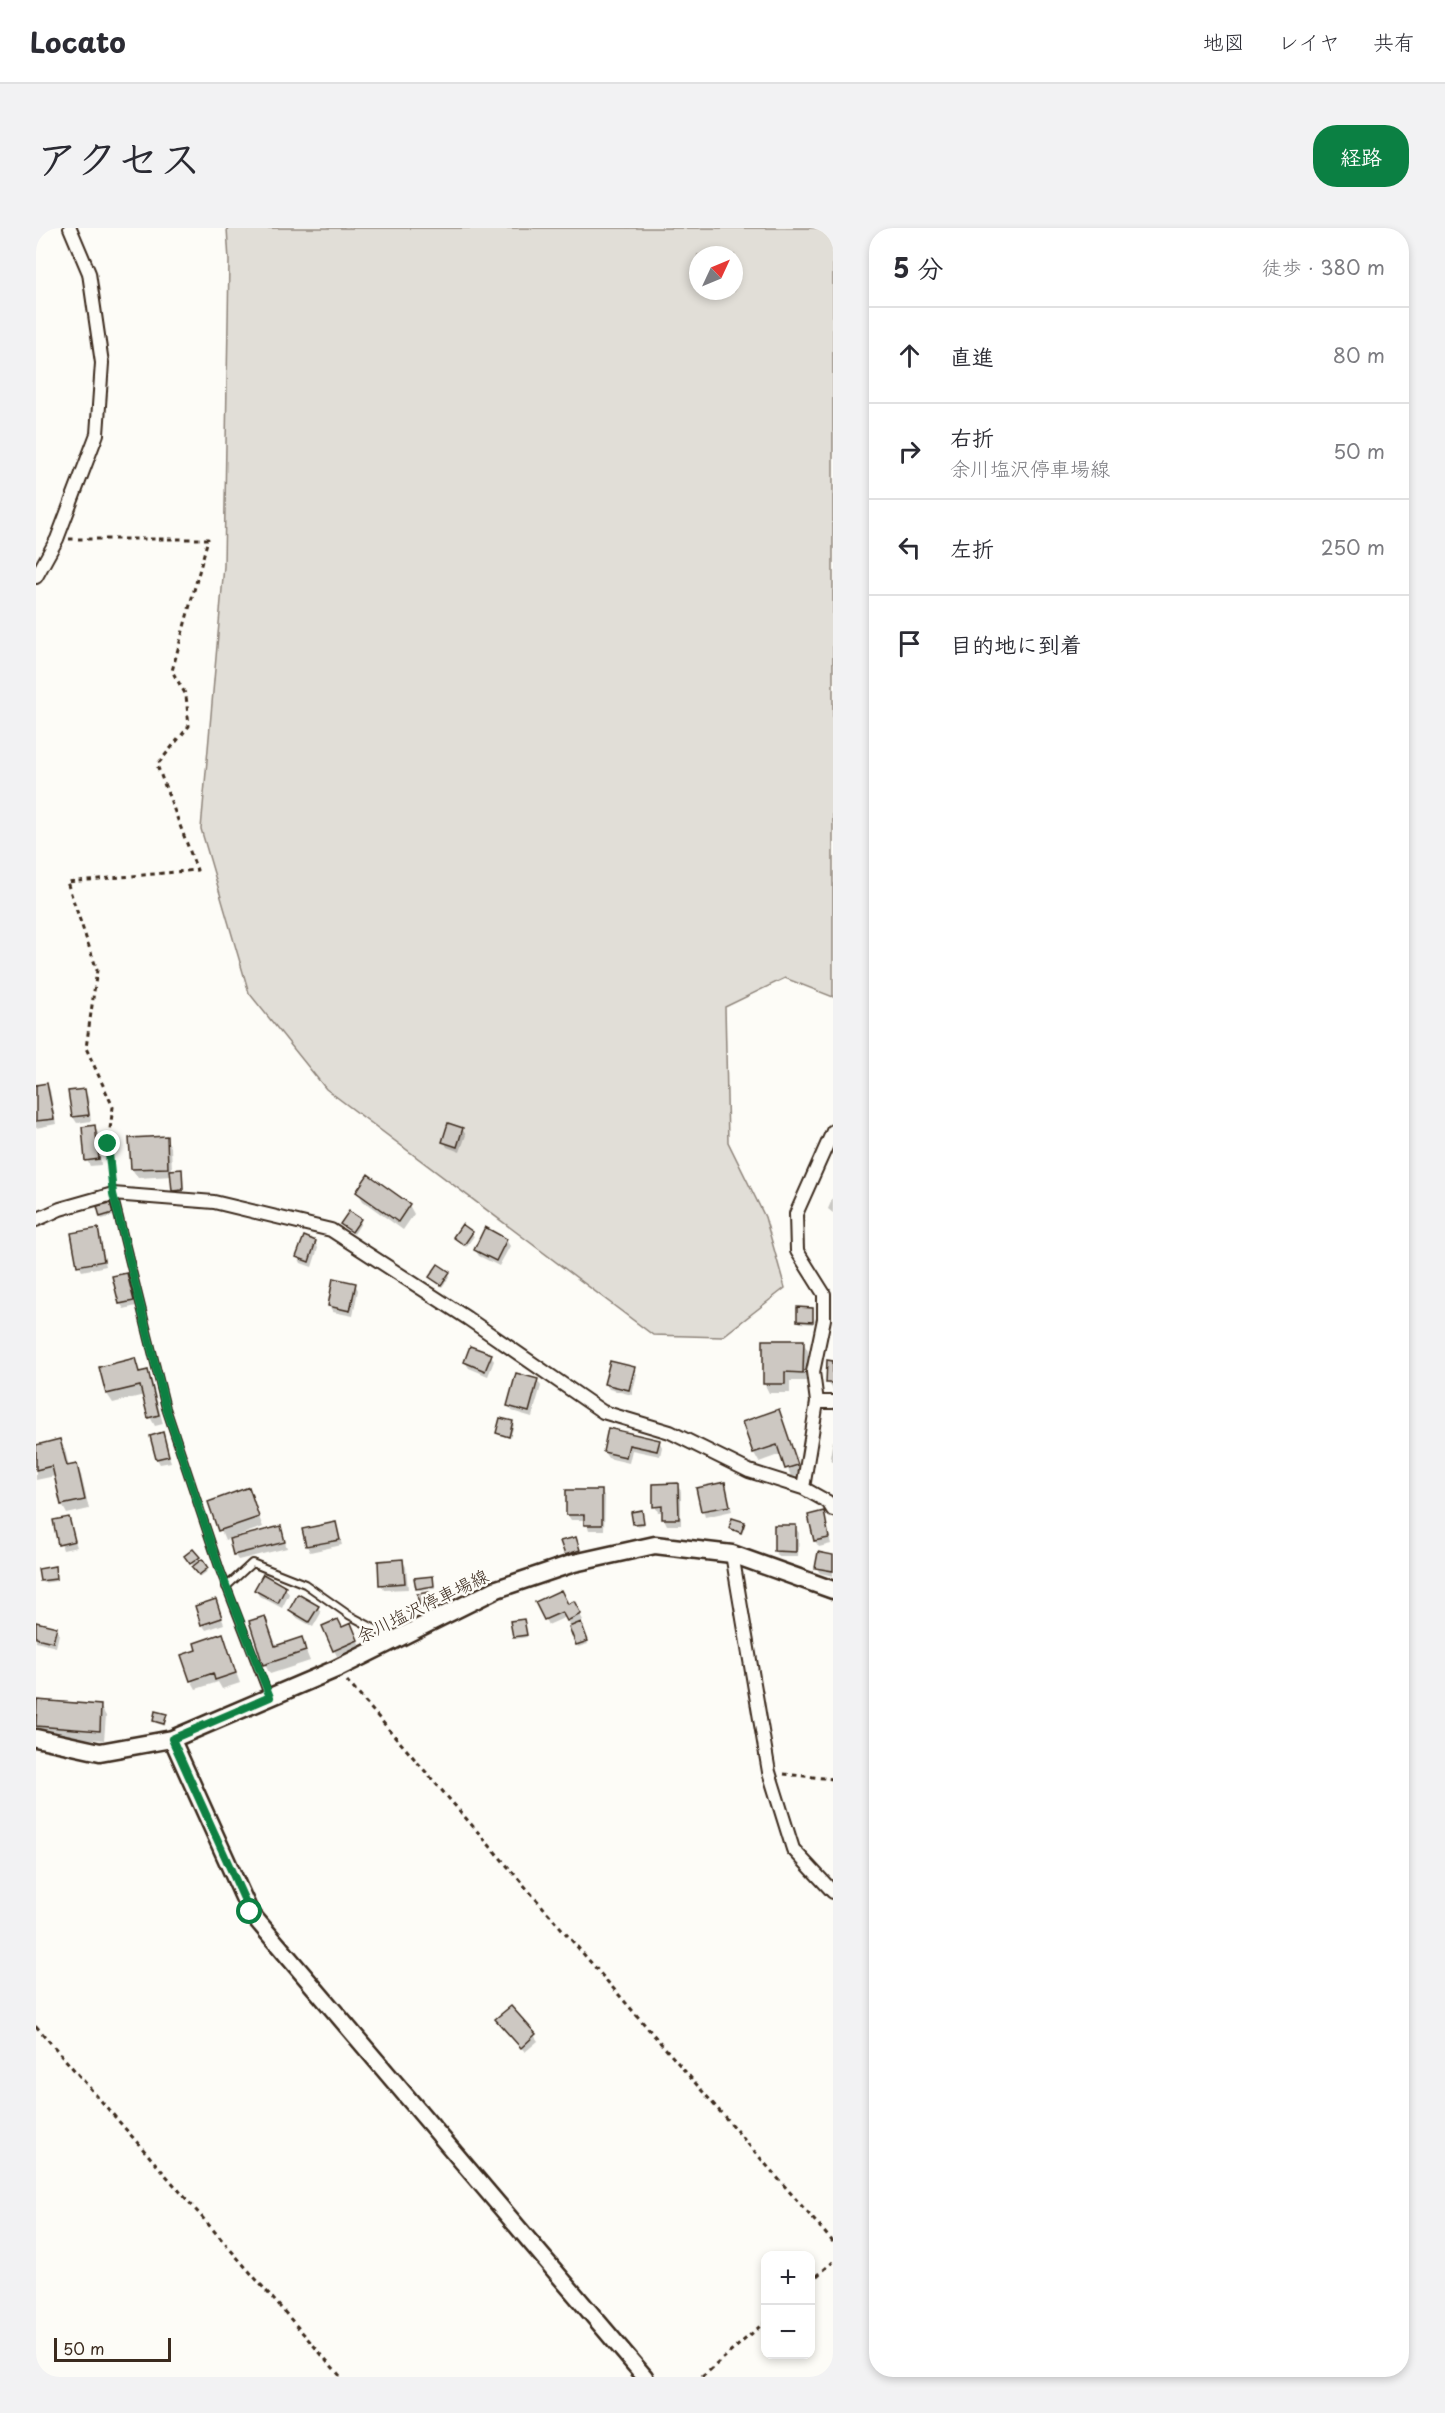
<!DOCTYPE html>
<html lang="ja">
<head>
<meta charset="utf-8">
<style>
	:root { --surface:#fff; --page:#f2f2f3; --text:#2b2b33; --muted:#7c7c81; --line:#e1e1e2; --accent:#0b8043 }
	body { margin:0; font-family:"Playpen Sans","Klee One",sans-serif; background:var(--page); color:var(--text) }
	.controls { position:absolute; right:18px; bottom:18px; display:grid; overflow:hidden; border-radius:12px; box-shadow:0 3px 9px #0003 }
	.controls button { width:54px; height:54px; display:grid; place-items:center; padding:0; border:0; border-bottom:2px solid var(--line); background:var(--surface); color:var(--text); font:30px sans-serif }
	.compass { position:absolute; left:653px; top:18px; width:54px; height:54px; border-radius:50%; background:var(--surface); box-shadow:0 3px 9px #0003; rotate:46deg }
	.scale { position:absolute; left:18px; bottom:15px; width:117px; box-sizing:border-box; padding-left:6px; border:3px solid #3b2a1e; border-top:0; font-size:16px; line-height:21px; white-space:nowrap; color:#3b2a1e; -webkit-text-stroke:4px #fdfcf7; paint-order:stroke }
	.stop { position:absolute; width:18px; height:18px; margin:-14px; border:4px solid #0b8043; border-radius:50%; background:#fff }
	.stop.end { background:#0b8043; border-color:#fff; box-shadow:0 2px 6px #0008 }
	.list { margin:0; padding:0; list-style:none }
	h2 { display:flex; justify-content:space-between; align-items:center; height:78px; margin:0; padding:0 24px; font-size:26px }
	h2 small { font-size:20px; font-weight:400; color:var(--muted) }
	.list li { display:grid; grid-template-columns:39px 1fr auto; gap:18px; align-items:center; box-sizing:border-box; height:96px; padding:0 24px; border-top:2px solid var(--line) }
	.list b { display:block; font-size:22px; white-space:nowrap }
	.list p { margin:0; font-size:20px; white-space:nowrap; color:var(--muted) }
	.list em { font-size:20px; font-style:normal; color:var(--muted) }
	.icon { flex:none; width:33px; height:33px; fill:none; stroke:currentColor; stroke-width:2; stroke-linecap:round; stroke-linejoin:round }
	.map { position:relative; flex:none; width:797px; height:2149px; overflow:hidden; border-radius:24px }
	header { display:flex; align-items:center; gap:36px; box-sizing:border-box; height:84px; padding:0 30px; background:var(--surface); border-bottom:2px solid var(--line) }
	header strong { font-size:28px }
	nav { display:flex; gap:33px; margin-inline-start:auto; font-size:21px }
	.intro { display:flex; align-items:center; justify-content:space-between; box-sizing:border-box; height:144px; padding:0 36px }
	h1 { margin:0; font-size:42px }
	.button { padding:15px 27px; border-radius:24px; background:var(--accent); color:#fff; font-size:21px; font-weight:700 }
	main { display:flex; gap:36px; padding:0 36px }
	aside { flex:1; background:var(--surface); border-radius:24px; box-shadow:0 3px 9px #0003 }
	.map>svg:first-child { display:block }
	.green { fill:#e1ded7; stroke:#8e847a; stroke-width:1.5; fill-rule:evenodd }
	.shadow { fill:#0003 }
	.building { fill:#cdc8c2; stroke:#3b2a1e; stroke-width:1.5 }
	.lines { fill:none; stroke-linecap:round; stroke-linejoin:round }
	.service-casing { stroke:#3b2a1e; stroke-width:10 }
	.minor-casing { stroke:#3b2a1e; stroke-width:16 }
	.tertiary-casing { stroke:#3b2a1e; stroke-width:20 }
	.secondary-casing { stroke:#3b2a1e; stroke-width:21 }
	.path { stroke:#3b2a1e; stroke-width:3; stroke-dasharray:4.5 4.5; stroke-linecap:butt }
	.service { stroke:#fdfcf7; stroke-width:6 }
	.minor { stroke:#fdfcf7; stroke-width:12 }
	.tertiary { stroke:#fdfcf7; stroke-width:15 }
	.secondary { stroke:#fdfcf7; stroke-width:16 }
	.route { stroke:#0b8043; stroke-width:8 }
	.labels { text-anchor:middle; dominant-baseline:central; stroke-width:5; stroke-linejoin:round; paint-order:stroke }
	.street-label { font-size:18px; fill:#3b2a1e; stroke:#fdfcf7 }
</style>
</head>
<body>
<header>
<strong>Locato</strong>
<nav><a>地図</a><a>レイヤ</a><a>共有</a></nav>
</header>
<div class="intro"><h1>アクセス</h1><a class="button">経路</a></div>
<main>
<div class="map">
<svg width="797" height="2149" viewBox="0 0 797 2149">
	<rect width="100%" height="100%" fill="#fdfcf7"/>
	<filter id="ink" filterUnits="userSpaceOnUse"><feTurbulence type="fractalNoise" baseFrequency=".0167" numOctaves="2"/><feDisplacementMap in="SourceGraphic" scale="12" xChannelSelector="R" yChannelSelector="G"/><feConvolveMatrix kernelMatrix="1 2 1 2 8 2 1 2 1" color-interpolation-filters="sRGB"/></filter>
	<g filter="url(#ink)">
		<path class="green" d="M191,0H797V769L749,750L689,779L692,914L729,989L749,1060L686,1109L617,1107L290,861L213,765L165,601L188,338L193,33ZM662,27H698V63H662Z"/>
		<path class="shadow" d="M11,856L14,862L20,896L0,900V858Z
			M48,863L52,869L55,893L41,895L37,889L34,865Z
			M58,899L62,905L65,937L54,938L51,932Z
			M426,901L430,907L424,924L411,919L408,913Z
			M130,910L135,919L136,943L145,942L147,945L148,964L139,965L136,948L102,950L96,941Z
			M322,964L373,977L378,986L367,1002L327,973Z
			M797,969V985L792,981Z
			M74,979L77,988L66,991L65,989Z
			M324,992L325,995L318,1006L306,996Z
			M426,998L438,1008L430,1019L419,1009Z
			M61,1002L64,1008L70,1038L46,1043L43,1037Z
			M470,1012L474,1018L463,1038L443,1028L439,1022Z
			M279,1014L282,1020L276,1039L265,1035L262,1029Z
			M413,1045L414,1048L406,1059L395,1049Z
			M90,1047L100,1078L88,1081L84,1075Z
			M319,1056L322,1062L317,1088L297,1084L293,1078Z
			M777,1081V1096L764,1095L762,1093Z
			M767,1114L772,1123V1153H754V1165H733L728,1155Z
			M455,1127L458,1133L452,1148L433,1140L429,1134Z
			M98,1132L104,1146L111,1144L116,1153L127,1196L119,1198L114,1189L108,1167L77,1175L71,1166Z
			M797,1134V1161L792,1155Z
			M598,1141L601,1146L596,1167L573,1161L570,1156Z
			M501,1152L505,1158L496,1189L476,1183L473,1177Z
			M742,1183L766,1246L756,1250L745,1226L723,1234L718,1225Z
			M476,1195L478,1197L474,1210L463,1207L461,1205Z
			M573,1202L623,1213L626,1219L624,1228L596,1222L593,1235L572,1230L568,1224Z
			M126,1206L135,1234L124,1236L121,1231Z
			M797,1212V1234L794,1229Z
			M24,1213L29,1222L33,1239L40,1238L45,1247L53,1281L31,1286L26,1277L19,1248L0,1252V1218Z
			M688,1256L696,1283L669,1289L661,1261Z
			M641,1257L645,1263V1297H631L628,1291V1284H622L619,1278Z
			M212,1261L227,1299L189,1312L174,1275Z
			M565,1263L569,1269L568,1302H553L550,1292H535L531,1286Z
			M605,1284L608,1297L600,1298L598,1296Z
			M787,1285L795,1316L783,1319L779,1313Z
			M32,1290L41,1319L27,1322L18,1293Z
			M708,1295L709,1298L706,1306L694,1300Z
			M300,1296L306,1317L274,1324L271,1318Z
			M759,1299L763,1305L762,1329H743L739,1323Z
			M244,1300L251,1320L202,1332L198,1326Z
			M540,1313L544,1325L531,1329L530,1326Z
			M150,1328L162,1330L172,1343L165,1348Z
			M797,1329V1348L784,1345L780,1339Z
			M367,1333L370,1339L372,1361L348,1362L345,1356Z
			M18,1340L21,1353L7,1355L5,1352Z
			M227,1348L249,1360L253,1366L246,1380L223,1368L220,1362Z
			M396,1350L399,1361L383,1362L381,1360Z
			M393,1368L397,1381L387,1383L386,1380Z
			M179,1373L188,1396L170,1402L166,1396Z
			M532,1378L541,1381L547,1392L543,1394L552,1416L542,1419L530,1389L512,1397L509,1391Z
			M282,1379L285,1385L277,1399L258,1388L254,1382Z
			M229,1389L241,1419L265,1411L274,1433L234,1446L229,1437L215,1394Z
			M488,1393L491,1409L480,1411L478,1409Z
			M0,1396L20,1400L23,1406L20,1419L0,1414Z
			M306,1400L318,1402L324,1418L301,1428L298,1422Z
			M186,1407L204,1455L186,1461L182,1454L160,1461L155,1452L162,1423Z
			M64,1478L70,1488L68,1512L6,1507L0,1498Z
			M130,1487L129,1498L120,1495L118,1493Z
			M461,1792L498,1807L502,1813L489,1824Z"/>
		<path class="building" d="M11,855L18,891L0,893V857Z
			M49,861L53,887L36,889L32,863Z
			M412,895L427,900L421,919L406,914Z
			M59,897L63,931L49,933L46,899Z
			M131,908L132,940L95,941L93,910Z
			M146,941L147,962L136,963L134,942Z
			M332,946L374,976L362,994L320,964Z
			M74,975L77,985L64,989L61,978Z
			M313,983L325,991L316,1004L304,996Z
			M426,996L437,1004L428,1017L417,1009Z
			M449,999L471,1011L460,1033L438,1022Z
			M62,1000L68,1033L41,1038L35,1005Z
			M268,1008L280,1013L273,1034L260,1029Z
			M402,1036L414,1044L405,1057L393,1049Z
			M91,1045L98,1073L83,1076L76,1048Z
			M297,1050L320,1055L314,1083L292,1078Z
			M761,1079L777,1080V1094L761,1093Z
			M727,1112H768L767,1145L749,1144V1156H727Z
			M434,1118L456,1126L449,1143L428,1134Z
			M99,1130L103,1144L112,1142L123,1187L112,1190L104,1158L70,1166L63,1139Z
			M791,1132L797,1133V1155H790Z
			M574,1133L599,1139L593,1162L568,1156Z
			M480,1145L502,1151L493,1184L471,1178Z
			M743,1181L762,1237L749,1241L741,1217L717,1225L706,1194Z
			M464,1190L477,1193L473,1209L460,1205Z
			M572,1200L624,1212L621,1223L593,1217L590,1229L567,1224Z
			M127,1204L133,1228L120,1231L114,1208Z
			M24,1211L31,1238L41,1236L49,1272L25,1277L16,1238L0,1242V1217Z
			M689,1254L694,1278L665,1283L660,1260Z
			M642,1255L643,1291H626V1278L617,1279V1256Z
			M213,1259L223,1289L182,1303L172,1274Z
			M530,1262H566V1297H548V1287H530Z
			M606,1282L608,1295L597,1296L595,1284Z
			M788,1283L793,1310L778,1313L772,1287Z
			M33,1289L39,1313L22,1317L17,1292Z
			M696,1290L709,1294L705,1305L693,1300Z
			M300,1294L304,1312L270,1318L266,1301Z
			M738,1297H760V1324L738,1323Z
			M245,1298L249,1314L197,1327L193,1311Z
			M540,1309L544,1322L529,1327L524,1313Z
			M157,1321L164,1329L154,1336L148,1328Z
			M782,1324L797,1327V1343L779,1340Z
			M166,1331L172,1340L163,1347L156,1339Z
			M367,1331L369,1355L343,1357L342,1333Z
			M19,1338L20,1351L4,1353L2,1341Z
			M227,1346L250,1359L242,1375L218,1362Z
			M397,1348L398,1358L380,1361L378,1350Z
			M525,1362L532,1376L538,1373L545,1386L531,1393L526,1384L508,1392L499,1374Z
			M393,1364L396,1378L384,1381L381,1366Z
			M262,1366L283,1378L273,1394L253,1382Z
			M180,1371L186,1390L165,1397L159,1378Z
			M229,1388L239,1418L266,1409L270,1423L227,1437L213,1393Z
			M302,1391L306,1399L315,1395L322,1412L297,1423L286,1398Z
			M488,1391L491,1407L477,1409L474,1393Z
			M0,1394L21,1399L17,1414L0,1410Z
			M545,1394L552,1413L540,1417L533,1399Z
			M187,1405L200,1445L179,1452L177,1445L154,1453L145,1427L160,1422L158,1415Z
			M1,1472L65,1477L64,1503L0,1498Z
			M119,1483L131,1486L128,1496L117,1493Z
			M475,1778L500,1806L485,1820L459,1791Z"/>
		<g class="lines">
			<defs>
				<path id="service" d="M77,966L130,1180L184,1342L233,1469
					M190,1359L216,1335L269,1356L313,1387L356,1410"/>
				<path id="minor" d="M0,349L21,311L61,206L66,135L53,45L34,0
					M0,992L24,981L77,966L178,974L295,1002L431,1090L567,1184L634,1204L713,1243L767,1260L792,1274L797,1282
					M781,1174H797
					M767,1260L781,1174L777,1144L788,1091V1066L761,1023L760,986L797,903
					M696,1326L733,1544L757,1621L797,1664"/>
				<path id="tertiary" d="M136,1511L214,1684L609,2149"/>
				<path id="secondary" d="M0,1510L64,1524L136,1511L300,1441L461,1361L538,1335L619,1317L696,1326L797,1362"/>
			</defs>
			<use href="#service" class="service-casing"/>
			<use href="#minor" class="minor-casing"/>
			<use href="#tertiary" class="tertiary-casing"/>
			<use href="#secondary" class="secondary-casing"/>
			<path class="path" d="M33,311H172L136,443L150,467L153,498L121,537L161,642L31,654L61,742L50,820L77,879L72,916L76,953
				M311,1453L797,2014
				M748,1546L797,1551
				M0,1798L305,2149
				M774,2054L797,2034
				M666,2149L730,2093"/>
			<use href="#service" class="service"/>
			<use href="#minor" class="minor"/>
			<use href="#tertiary" class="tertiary"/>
			<use href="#secondary" class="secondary"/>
		</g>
	</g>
	<g class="lines" filter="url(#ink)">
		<path class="route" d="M72,916L77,966L130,1180L184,1342L234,1469L136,1511L214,1684"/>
	</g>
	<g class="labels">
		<g class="street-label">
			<text transform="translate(386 1377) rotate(-26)">余川塩沢停車場線</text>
		</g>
	</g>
</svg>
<div class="controls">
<button>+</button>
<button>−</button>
</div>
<svg class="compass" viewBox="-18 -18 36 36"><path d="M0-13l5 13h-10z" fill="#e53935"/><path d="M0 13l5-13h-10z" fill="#7c7c81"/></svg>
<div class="scale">50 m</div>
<div class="stop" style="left:214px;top:1684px"></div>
<div class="stop end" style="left:72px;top:916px"></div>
</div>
<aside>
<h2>5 分<small>徒歩 · 380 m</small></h2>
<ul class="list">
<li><svg class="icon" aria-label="ahead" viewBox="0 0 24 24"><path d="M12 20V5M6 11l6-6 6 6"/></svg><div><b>直進</b></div><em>80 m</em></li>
<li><svg class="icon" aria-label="right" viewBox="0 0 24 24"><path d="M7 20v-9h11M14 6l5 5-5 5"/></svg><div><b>右折</b><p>余川塩沢停車場線</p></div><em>50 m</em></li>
<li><svg class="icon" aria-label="left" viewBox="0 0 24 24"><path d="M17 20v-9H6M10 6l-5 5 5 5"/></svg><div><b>左折</b></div><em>250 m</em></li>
<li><svg class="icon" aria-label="arrive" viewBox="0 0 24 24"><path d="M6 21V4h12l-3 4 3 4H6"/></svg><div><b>目的地に到着</b></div></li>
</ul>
</aside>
</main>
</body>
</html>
